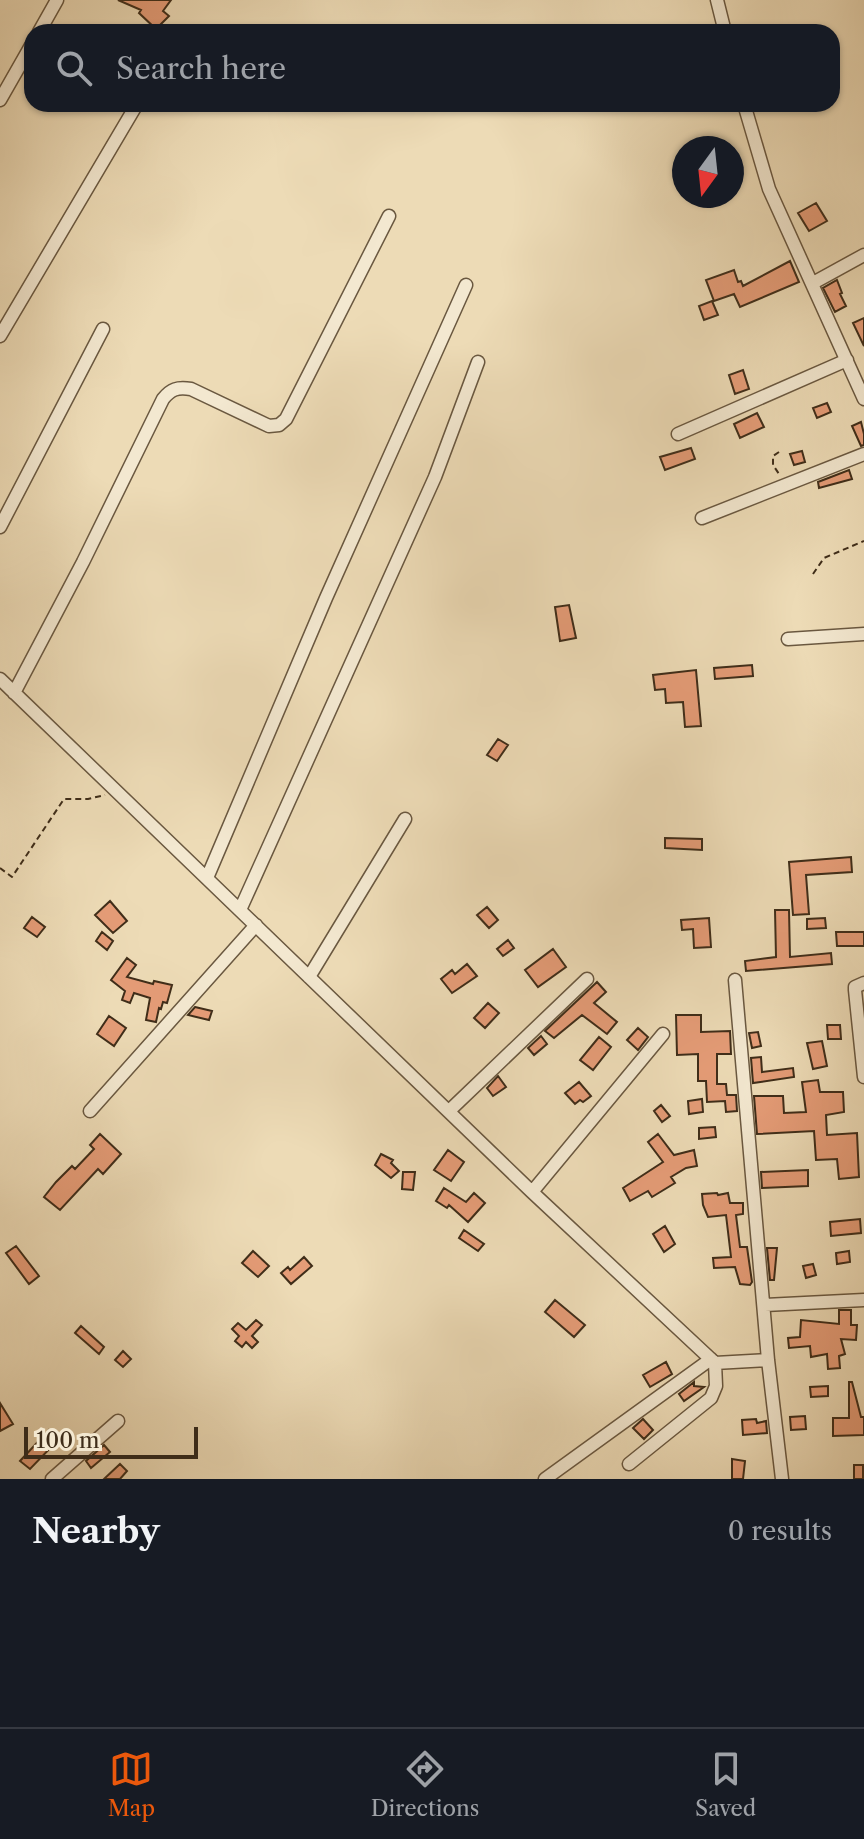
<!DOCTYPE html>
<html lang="en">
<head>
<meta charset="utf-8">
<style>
	:root { --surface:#171b24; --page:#20242c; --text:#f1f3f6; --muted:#9ea1a6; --line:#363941; --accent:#ea580c }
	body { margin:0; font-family:"Libre Caslon Text",serif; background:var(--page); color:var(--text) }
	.compass { position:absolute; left:672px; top:136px; width:72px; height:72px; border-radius:50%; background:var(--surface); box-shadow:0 2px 6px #0004; rotate:195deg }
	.scale { position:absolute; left:24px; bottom:20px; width:174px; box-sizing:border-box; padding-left:8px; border:4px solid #3f2d19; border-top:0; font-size:22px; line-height:28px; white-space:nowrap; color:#3f2d19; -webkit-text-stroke:6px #f3e8d0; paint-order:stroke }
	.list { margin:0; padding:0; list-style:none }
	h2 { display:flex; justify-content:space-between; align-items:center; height:104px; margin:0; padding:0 32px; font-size:34px }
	h2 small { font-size:26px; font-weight:400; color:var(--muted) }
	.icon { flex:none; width:44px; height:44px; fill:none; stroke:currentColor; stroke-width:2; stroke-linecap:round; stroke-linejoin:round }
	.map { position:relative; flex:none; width:864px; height:1479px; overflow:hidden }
	.search { position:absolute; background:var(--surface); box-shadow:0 2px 6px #0004; left:24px; right:24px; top:24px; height:88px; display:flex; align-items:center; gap:20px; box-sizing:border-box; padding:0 28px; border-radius:24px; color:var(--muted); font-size:30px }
	.sheet { height:248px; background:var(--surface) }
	nav { display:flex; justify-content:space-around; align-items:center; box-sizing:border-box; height:112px; border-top:2px solid var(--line); background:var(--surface); font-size:22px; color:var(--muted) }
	nav a { display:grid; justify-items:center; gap:4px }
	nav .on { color:var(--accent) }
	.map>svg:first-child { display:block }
	.building { fill:#e59c77; stroke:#3f2d19; stroke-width:2 }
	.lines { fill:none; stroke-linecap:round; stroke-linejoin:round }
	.minor-casing { stroke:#6a5840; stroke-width:15 }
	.path { stroke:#3f2d19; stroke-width:2; stroke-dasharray:6 4; stroke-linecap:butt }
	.minor { stroke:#f3e8d0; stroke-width:12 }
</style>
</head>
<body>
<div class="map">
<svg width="864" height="1479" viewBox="0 0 864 1479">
	<rect width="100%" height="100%" fill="#eddbb6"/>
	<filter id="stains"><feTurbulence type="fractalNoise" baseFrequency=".0025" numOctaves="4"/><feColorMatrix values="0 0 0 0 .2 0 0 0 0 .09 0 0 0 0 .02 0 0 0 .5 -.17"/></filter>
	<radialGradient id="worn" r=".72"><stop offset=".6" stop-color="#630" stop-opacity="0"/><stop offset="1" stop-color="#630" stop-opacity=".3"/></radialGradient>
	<path class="building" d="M118,0H171L163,11L169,16L156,29L139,13L141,10Z
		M816,203L827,221L809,231L798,213Z
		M790,261L799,282L740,307L734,294L714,301L706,280L734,270L738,282L741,281L743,286Z
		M837,280L842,293L840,294L846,306L835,312L823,288Z
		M712,301L718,315L704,320L699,306Z
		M864,318V346L853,323Z
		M743,370L749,389L735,394L729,375Z
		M827,403L831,412L817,418L813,408Z
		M757,413L764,427L740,438L734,424Z
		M861,422L864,434V445L861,446L852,426Z
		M691,448L695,459L665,470L660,457Z
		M802,451L805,462L794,465L790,454Z
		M849,470L852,479L819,488L818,482Z
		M569,605L576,638L560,641L555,607Z
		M752,665L753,676L715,679L714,668Z
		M696,670L701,726L685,727L683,702L666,703L665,689L655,690L653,675Z
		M498,739L508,745L497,761L487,755Z
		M665,838L702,839V850L665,848Z
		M851,857L852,872L806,875L809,914L793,915L789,862Z
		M110,901L127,921L113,933L95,915Z
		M487,907L498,920L489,928L477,915Z
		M775,910H789L790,957L831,953L832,964L746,971L745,961L776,957Z
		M32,917L45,927L37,937L24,928Z
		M709,918L711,947L694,948L693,929L682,930L681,920Z
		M825,918L826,928L807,929V919Z
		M102,932L113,941L107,950L96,941Z
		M836,932H864V946H837Z
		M508,940L514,948L503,956L497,949Z
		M553,949L566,967L538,987L525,970Z
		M127,958L136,965L127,977L153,984L154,981L172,985L167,1003L163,1002L161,1009L159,1008L156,1022L146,1020L150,998L134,993L130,1003L122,1000L125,991L111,980Z
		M467,964L477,976L452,993L441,979L452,970L455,974Z
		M597,982L606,992L594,1003L617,1022L607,1034L582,1015L554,1038L545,1031Z
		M488,1003L499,1013L485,1028L474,1018Z
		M195,1007L212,1011L209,1020L188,1015Z
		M676,1015H701V1032L730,1031L731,1054H717V1084H726L727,1095H736L737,1111L726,1112L725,1101L707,1102L706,1081H698V1054L677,1055Z
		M109,1016L126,1028L114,1046L97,1034Z
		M827,1025H840L841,1039H828Z
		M638,1028L648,1037L638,1050L627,1040Z
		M758,1032L761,1046L752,1048L749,1033Z
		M541,1036L547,1044L534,1055L528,1048Z
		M599,1037L611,1047L593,1070L580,1060Z
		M822,1041L827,1066L813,1069L807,1043Z
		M761,1057L762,1072L793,1068L794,1077L753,1083L751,1058Z
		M498,1076L506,1087L493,1096L487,1088Z
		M818,1080L820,1092H843L844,1112L826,1115L827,1135L857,1133L859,1177L839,1179L837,1159L816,1160L814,1131L757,1134L754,1096H783L784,1113L806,1112L802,1082Z
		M579,1082L591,1096L583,1102L580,1100L575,1104L565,1093Z
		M702,1099L703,1112L689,1114L688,1101Z
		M661,1105L670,1116L662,1122L654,1111Z
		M715,1127L716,1137L699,1139V1128Z
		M100,1134L121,1154L103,1174L98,1169L60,1210L44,1197L56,1182L72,1166L75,1169L94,1149L90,1145Z
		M658,1134L674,1155L694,1150L697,1166L686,1168L671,1177L675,1183L652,1197L648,1191L630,1201L623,1188L663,1162L648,1142Z
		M448,1150L464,1162L451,1181L434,1170Z
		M381,1154L393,1160L391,1163L399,1171L391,1178L375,1165Z
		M808,1170V1186L762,1188L761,1172Z
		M403,1172H415L413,1190L402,1189Z
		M444,1188L466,1202L474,1193L485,1203L468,1222L449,1205L447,1208L436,1201Z
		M717,1193L718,1195L728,1193L730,1203H743V1214L736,1215L740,1247H747L752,1282L750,1285L740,1284L735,1267L714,1268L713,1258L731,1257L726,1215L708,1217L703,1205L702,1194Z
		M860,1219L861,1233L831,1236L830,1222Z
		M665,1226L675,1244L664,1252L653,1234Z
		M464,1230L484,1244L478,1251L459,1238Z
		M16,1246L39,1276L29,1284L6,1253Z
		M767,1248H777L774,1280H770Z
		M253,1251L269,1266L258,1277L242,1263Z
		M849,1251L850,1262L837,1264L836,1253Z
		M304,1257L312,1266L291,1284L281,1273L288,1267L290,1270Z
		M813,1264L816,1275L806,1278L803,1266Z
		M555,1300L585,1325L574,1337L545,1312Z
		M839,1310H851V1325H857L856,1340L841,1339L845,1354L839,1356L840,1368L828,1369L827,1354L811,1357L810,1346L789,1348L788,1338L800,1337L801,1320L839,1324Z
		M256,1320L262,1325L252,1336L258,1342L252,1348L246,1342L242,1347L235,1341L239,1336L232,1329L238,1323L246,1330Z
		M81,1326L104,1347L99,1354L75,1333Z
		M123,1351L131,1359L123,1367L115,1360Z
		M666,1362L672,1374L650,1387L643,1375Z
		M694,1382V1386L704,1387L684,1401L679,1394Z
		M849,1382H852L861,1417H864V1435L833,1436V1418H849Z
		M828,1386V1396L811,1397L810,1387Z
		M0,1403L13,1424L0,1431Z
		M805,1416L806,1429L791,1430L790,1417Z
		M643,1419L653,1430L644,1439L633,1428Z
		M756,1419L757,1423L766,1421L767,1433L743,1435L742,1420Z
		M49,1430L59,1439L30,1469L20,1461Z
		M104,1445L110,1452L91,1468L86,1461Z
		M732,1459L745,1461L743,1479H732Z
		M120,1464L127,1471L120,1479H104Z
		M854,1465H863V1479H854Z"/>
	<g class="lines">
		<defs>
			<path id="minor" d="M717,0L725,32
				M39,32L57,0
				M0,100L32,44
				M744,104L769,189L864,399
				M813,283L864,255
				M0,336L137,104
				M678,434L847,360
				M702,518L864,454
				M0,527L103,329
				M788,639L864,634
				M0,679L532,1192L715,1363L768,1360
				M14,693L83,562L163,399C171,389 177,387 191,389L269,426L279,425L286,419L389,216
				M207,878L326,598L466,285
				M240,910L435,477L478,362
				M309,977L405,819
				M735,980L768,1360L782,1479
				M864,983L855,987V990L864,1077
				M90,1111L256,925
				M449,1111L587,979
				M532,1192L663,1034
				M765,1305L864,1300
				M629,1464L711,1398L716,1386L715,1363
				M52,1479L118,1421
				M545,1479L711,1359"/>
		</defs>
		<use href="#minor" class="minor-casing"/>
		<path class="path" d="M779,452L773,456V465L779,474
			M813,574L824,558L864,541
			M0,868L12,877L64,799H88L105,795"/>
		<use href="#minor" class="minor"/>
	</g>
	<rect width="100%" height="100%" filter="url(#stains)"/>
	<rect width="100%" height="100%" fill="url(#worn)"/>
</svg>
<svg class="compass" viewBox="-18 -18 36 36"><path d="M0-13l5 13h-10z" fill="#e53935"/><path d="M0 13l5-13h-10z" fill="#9ea1a6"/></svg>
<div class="scale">100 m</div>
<div class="search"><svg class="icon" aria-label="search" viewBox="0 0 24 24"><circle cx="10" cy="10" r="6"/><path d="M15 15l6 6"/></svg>Search here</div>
</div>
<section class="sheet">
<h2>Nearby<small>0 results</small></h2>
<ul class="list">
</ul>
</section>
<nav>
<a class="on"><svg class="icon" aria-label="map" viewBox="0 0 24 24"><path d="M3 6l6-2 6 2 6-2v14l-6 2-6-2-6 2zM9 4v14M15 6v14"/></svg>Map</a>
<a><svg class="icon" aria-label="directions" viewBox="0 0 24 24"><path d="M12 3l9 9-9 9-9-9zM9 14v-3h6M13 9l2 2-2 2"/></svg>Directions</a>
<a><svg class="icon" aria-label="saved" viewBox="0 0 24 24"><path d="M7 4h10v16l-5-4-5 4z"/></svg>Saved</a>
</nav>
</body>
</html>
